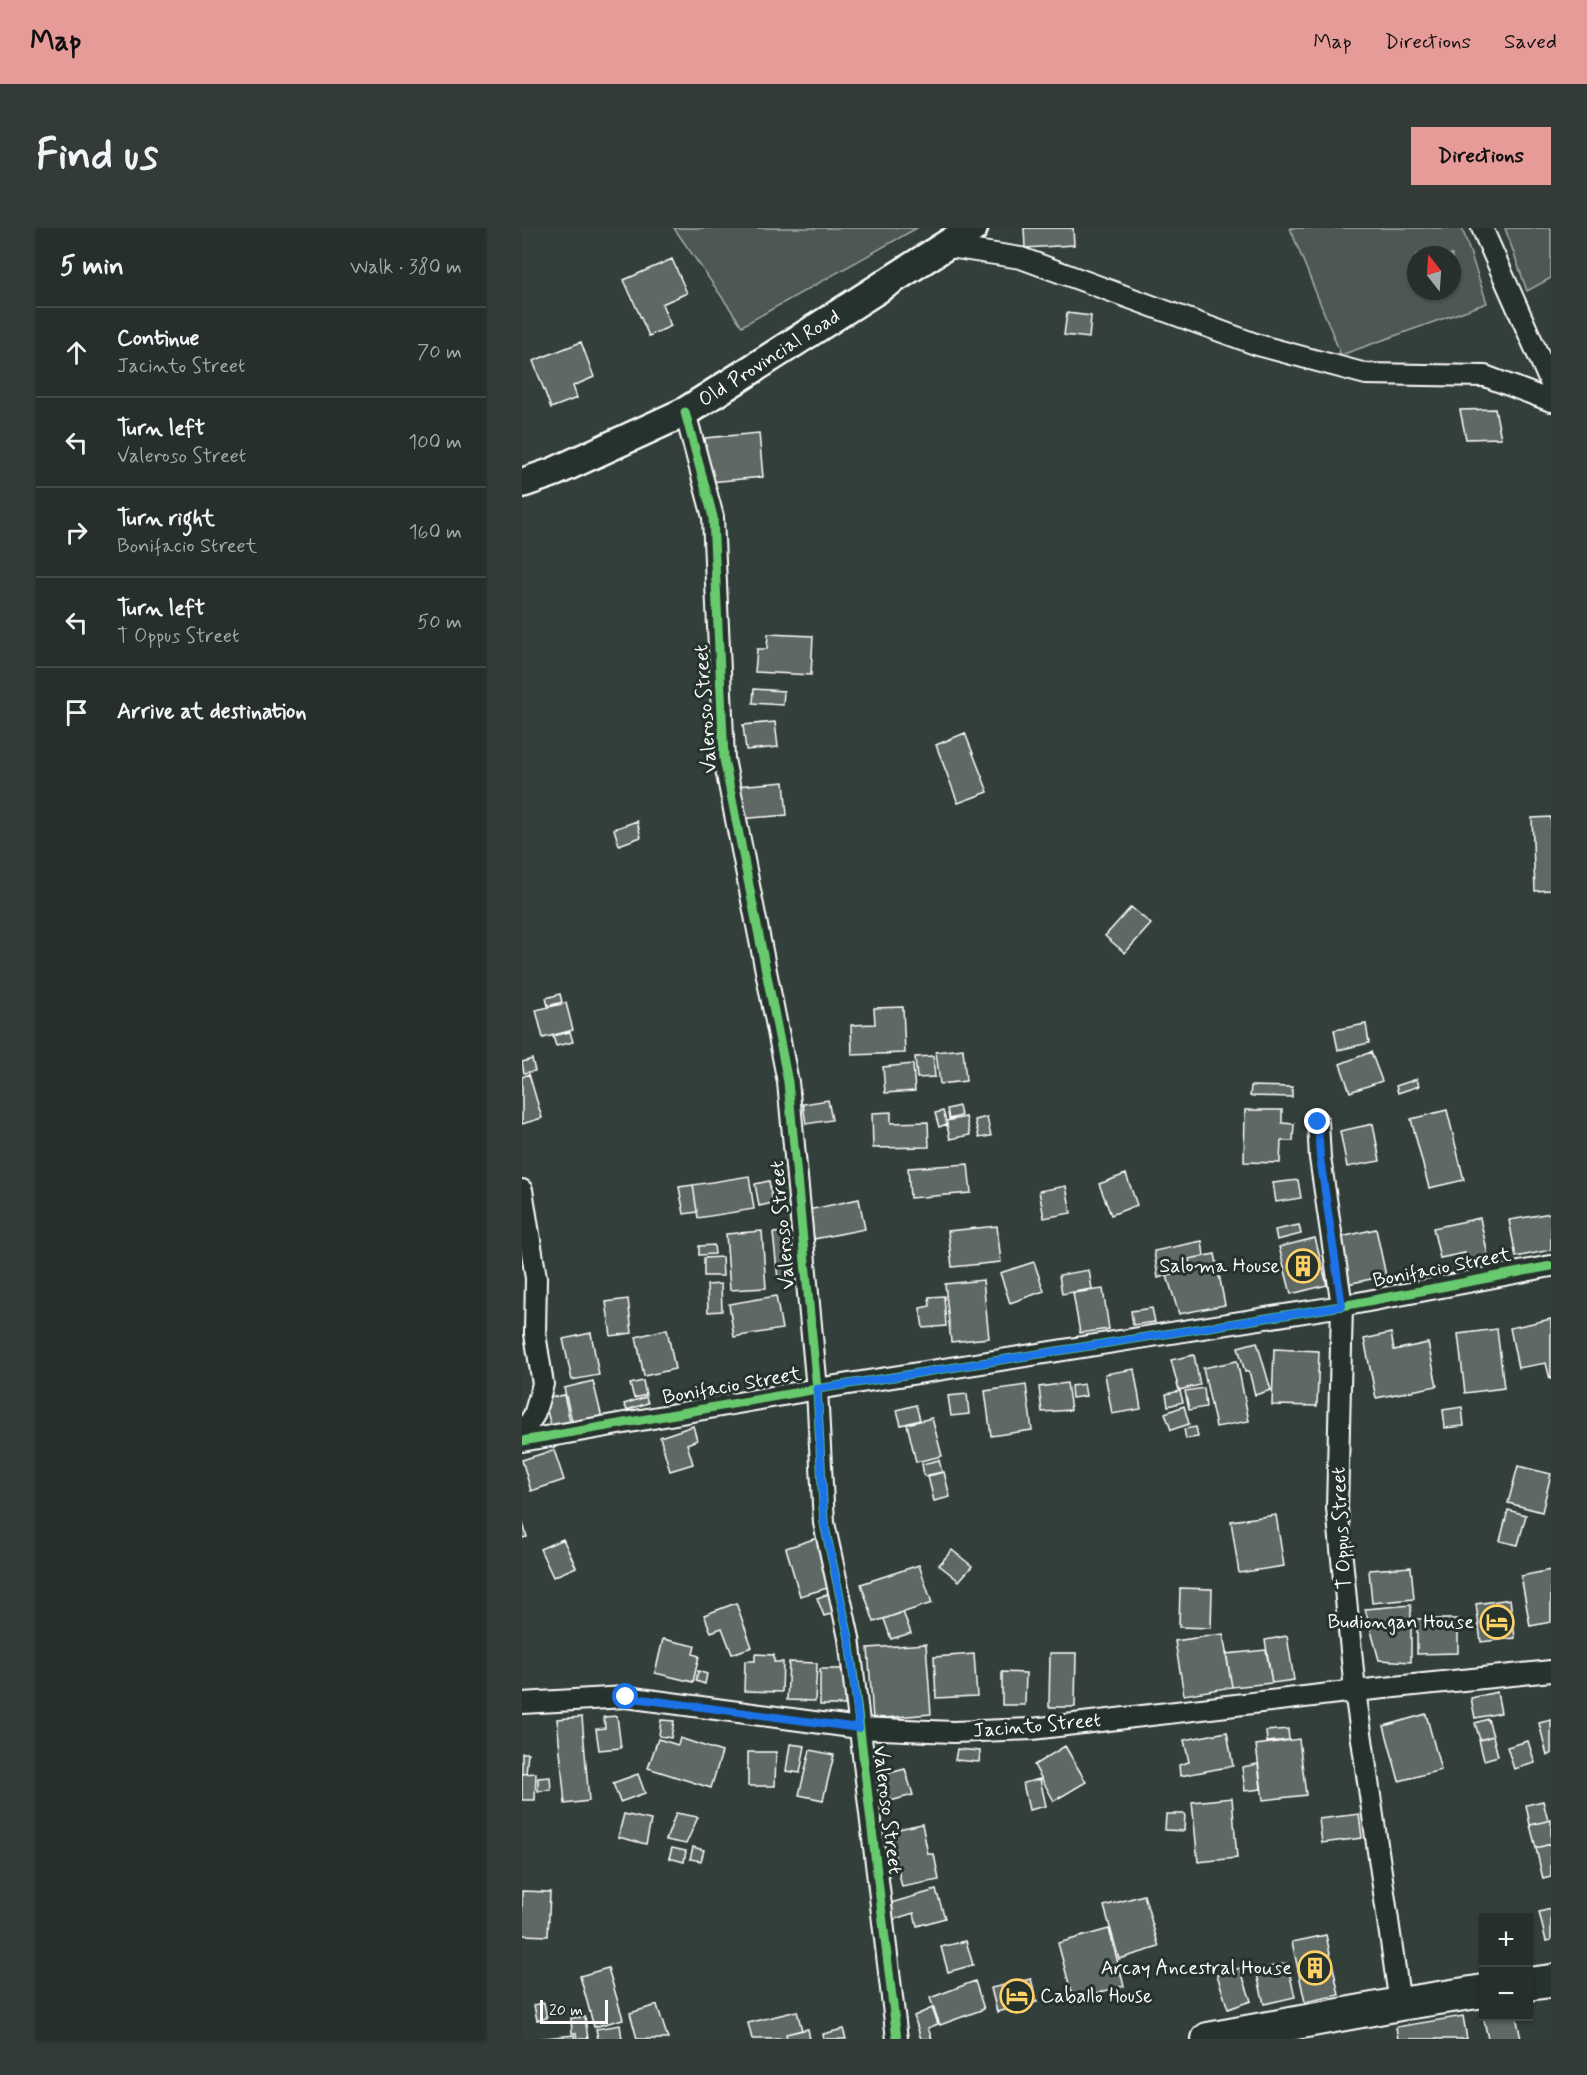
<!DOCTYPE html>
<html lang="en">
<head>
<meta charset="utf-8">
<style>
	:root { --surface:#262f2c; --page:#323b38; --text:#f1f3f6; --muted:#a4a9a9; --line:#424a48; --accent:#e69b98 }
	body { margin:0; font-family:Mynerve,sans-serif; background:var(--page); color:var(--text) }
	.controls { position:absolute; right:18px; bottom:18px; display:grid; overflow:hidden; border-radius:0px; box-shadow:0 2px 4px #0004 }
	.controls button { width:54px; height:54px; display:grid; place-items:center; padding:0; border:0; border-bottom:2px solid var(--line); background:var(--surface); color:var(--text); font:30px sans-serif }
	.compass { position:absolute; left:885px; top:18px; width:54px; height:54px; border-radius:50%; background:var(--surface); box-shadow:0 2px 4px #0004; rotate:343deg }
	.scale { position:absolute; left:18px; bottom:15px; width:68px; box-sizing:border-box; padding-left:6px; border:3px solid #fff; border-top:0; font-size:16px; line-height:21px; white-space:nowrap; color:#fff; -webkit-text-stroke:4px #26332d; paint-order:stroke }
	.stop { position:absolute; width:18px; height:18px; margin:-14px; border:4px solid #1a73e8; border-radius:50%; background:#fff }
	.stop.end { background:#1a73e8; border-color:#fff; box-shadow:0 2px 6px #0008 }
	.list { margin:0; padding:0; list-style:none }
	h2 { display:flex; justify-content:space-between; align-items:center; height:78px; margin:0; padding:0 24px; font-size:26px }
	h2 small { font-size:20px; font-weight:400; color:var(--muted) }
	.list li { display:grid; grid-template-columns:39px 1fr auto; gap:18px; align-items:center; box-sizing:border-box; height:90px; padding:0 24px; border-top:2px solid var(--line) }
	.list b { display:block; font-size:22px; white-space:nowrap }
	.list p { margin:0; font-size:20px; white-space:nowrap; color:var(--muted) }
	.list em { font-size:20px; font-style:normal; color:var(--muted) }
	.icon { flex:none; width:33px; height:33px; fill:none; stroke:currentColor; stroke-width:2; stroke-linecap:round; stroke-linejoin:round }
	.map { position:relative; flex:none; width:1029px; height:1811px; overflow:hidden; border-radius:0px }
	header { display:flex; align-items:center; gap:36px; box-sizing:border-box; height:84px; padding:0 30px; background:var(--accent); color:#111 }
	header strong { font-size:28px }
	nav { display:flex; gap:33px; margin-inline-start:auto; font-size:21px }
	.intro { display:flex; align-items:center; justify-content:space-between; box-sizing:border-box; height:144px; padding:0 36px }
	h1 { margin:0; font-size:42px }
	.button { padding:15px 27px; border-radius:0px; background:var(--accent); color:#111; font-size:21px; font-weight:700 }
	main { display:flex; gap:36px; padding:0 36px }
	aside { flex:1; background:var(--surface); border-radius:0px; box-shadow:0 2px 4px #0004 }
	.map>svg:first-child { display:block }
	.green { fill:#4d5853; stroke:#a6aca9; stroke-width:1.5; fill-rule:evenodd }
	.building { fill:#5f6964; stroke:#fff; stroke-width:1.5 }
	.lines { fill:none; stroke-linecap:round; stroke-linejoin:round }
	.minor-casing { stroke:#fff; stroke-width:24 }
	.secondary-casing { stroke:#fff; stroke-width:33 }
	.primary-casing { stroke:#fff; stroke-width:36 }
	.minor { stroke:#26332d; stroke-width:20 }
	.secondary { stroke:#26332d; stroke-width:28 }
	.primary { stroke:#26332d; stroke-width:32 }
	.cycleway-casing { stroke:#26332d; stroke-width:13 }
	.cycleway { stroke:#67ca6e; stroke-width:9 }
	.route { stroke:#1a73e8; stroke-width:8 }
	.labels { text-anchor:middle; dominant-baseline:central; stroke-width:6; stroke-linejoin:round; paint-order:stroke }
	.street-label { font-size:20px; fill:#fff; stroke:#26332d }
	.poi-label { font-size:20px; fill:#fff; stroke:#26332d; text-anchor:end }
</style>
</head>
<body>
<header>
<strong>Map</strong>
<nav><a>Map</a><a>Directions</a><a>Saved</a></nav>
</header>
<div class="intro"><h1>Find us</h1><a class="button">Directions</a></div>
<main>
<aside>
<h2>5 min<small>Walk · 380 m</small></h2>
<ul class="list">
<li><svg class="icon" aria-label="ahead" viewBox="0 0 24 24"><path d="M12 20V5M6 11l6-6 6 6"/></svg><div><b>Continue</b><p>Jacinto Street</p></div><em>70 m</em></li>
<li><svg class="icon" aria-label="left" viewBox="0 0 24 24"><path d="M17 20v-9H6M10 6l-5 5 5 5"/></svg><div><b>Turn left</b><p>Valeroso Street</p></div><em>100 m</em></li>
<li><svg class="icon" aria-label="right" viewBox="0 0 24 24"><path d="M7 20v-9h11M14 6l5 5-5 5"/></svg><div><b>Turn right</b><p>Bonifacio Street</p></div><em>160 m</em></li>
<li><svg class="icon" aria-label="left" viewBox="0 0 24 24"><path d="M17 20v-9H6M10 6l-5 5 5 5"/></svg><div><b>Turn left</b><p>T Oppus Street</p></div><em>50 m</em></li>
<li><svg class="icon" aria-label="arrive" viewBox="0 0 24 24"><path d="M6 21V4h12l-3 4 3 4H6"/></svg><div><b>Arrive at destination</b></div></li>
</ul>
</aside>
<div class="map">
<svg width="1029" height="1811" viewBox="0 0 1029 1811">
	<rect width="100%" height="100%" fill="#333f3a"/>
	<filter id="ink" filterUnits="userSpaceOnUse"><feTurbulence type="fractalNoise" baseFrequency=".0167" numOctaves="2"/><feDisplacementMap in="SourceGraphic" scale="12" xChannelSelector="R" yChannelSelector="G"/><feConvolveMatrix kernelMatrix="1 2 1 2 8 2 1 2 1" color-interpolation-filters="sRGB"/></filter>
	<g filter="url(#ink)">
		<path class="green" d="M152,0H395L220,98Z
			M768,0H940L965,75L819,127ZM894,27H930V63H894Z
			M983,0H1029V50L1005,63Z"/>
		<path class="building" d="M502,0H551L552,17L503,20Z
			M150,31L165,65L140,76L149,98L127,108L102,52Z
			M545,85L569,88L567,110L542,107Z
			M59,114L72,149L51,158L55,170L29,180L11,133Z
			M973,181L979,210L944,211L938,182Z
			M237,205L241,249L188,254L183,210Z
			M246,406L291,408L289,447L233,444L235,421H245Z
			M232,461L262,463L261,477L231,475Z
			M253,494L256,519L224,522L221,497Z
			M443,505L466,564L436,575L414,517Z
			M262,554L265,587L218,591L215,558Z
			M1029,589V662L1013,663L1010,590Z
			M115,593L119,609L97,617L92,601Z
			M609,679L629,696L603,725L583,708Z
			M38,766L40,774L26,778L24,770Z
			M44,775L51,802L21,810L14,782Z
			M381,779L383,825L330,827L329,797L353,796L352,780Z
			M844,796L847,815L816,822L812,802Z
			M48,804L51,814L34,818L31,808Z
			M441,821L444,853L418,856L414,824Z
			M849,824L860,853L828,864L818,836Z
			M411,828L413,849L395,850L393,829Z
			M10,831L13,843L2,845L0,834Z
			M391,836L393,863L363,865L361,839Z
			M7,846L20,890L0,896V849Z
			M895,851L897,858L876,865L874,858Z
			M729,858L770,859V869L728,868Z
			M306,872L310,892L284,896L281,876Z
			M437,878L439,888L427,891L425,881Z
			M723,882H760V895L772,896L771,913H759L758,935L722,934Z
			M925,882L942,952L907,960L889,891Z
			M421,883L425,896L417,899L413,885Z
			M369,884V895L406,894L407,919L351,920L350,885Z
			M444,889L448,907L428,911L424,893Z
			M465,889L469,908L457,910L453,892Z
			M851,896L858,933L825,939L818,903Z
			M446,936L449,965L388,970L386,940Z
			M604,946L615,977L589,987L577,956Z
			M227,948L232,981L176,990L171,957Z
			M776,952L779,970L754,974L751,955Z
			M247,953L251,975L237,978L233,956Z
			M171,957L175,984L162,986L157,959Z
			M544,958L549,985L522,990L517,963Z
			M337,971L343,1001L292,1011L286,982Z
			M1029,985V1022L994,1029L987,992Z
			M958,990L968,1037L947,1041L943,1025L918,1030L911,1000Z
			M777,997L779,1006L755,1012L753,1002Z
			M475,998L479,1034L430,1039L426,1003Z
			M854,1001L864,1048L825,1056L815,1010Z
			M240,1003L244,1060L208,1062L204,1006Z
			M266,1004L270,1049L256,1051L251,1005Z
			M793,1010L805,1057L769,1066L757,1019Z
			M680,1013L682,1028L667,1031L669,1041L636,1050L632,1023Z
			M192,1017L193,1026L177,1027V1018Z
			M693,1026L703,1077L657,1086L645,1048L669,1041L667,1031Z
			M200,1029L201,1048H182V1030Z
			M512,1034L522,1063L488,1075L478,1045Z
			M567,1042L570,1061L540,1066L537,1047Z
			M461,1052L467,1110L429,1114L423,1056Z
			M199,1056L200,1083L186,1084L185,1057Z
			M581,1061L587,1101L558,1105L551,1065Z
			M254,1068L260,1101L212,1109L207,1076Z
			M422,1068L424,1098L401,1100L398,1080L408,1078L407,1069Z
			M106,1071L110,1105L89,1108L84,1074Z
			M630,1080L633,1094L611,1097L609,1083Z
			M1029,1091V1151H1028L1024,1135L996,1140L988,1100Z
			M145,1101L153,1141L122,1148L114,1109Z
			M975,1101L982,1160L943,1165L936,1106Z
			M69,1105L77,1147L50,1152L41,1111Z
			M869,1105L872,1122L906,1115L915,1158L854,1170L842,1111Z
			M735,1114L749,1162L733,1167L727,1143L723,1144L716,1119Z
			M752,1121L797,1123L795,1178L750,1177Z
			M672,1127L678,1157L657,1162L649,1132Z
			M715,1133L727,1193L694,1199L681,1140Z
			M612,1141L619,1181L590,1186L583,1146Z
			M71,1153L80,1190L51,1197L42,1160Z
			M121,1153L124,1167L112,1170L108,1156Z
			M545,1155L549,1182L520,1184L517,1159Z
			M562,1156L564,1168L550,1170L549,1158Z
			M504,1157L510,1202L469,1208L463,1163Z
			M682,1160L684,1179L667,1182L663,1163Z
			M658,1163L661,1174L646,1178L644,1166Z
			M445,1166L447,1186L429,1188L426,1168Z
			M42,1167L49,1198L30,1202L22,1171Z
			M124,1169L126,1175L105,1182L102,1176Z
			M394,1177L398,1192L379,1197L375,1182Z
			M662,1178L667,1196L649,1202L643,1185Z
			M940,1179L942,1198L923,1200L921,1182Z
			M410,1190L420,1228L394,1234L385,1196Z
			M171,1198L175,1212L165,1216L171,1236L148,1243L138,1209Z
			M674,1199L676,1209L664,1211L662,1201Z
			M32,1222L42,1252L9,1263L0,1232Z
			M417,1232L420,1244L402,1248L400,1236Z
			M996,1238L1029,1246L1020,1284L986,1275Z
			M422,1244L428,1269L412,1273L406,1248Z
			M986,1282L1004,1287L996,1317L978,1313Z
			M754,1287L762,1338L717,1345L709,1293Z
			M0,1292L5,1309L0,1310Z
			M295,1310L309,1359L278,1368L264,1320Z
			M41,1311L54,1339L31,1349L18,1321Z
			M430,1322L450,1338L437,1353L417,1337Z
			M397,1337L410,1375L352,1394L339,1356Z
			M889,1339L892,1371L850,1375L847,1342Z
			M1029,1342V1394L1008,1398L999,1348Z
			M658,1360L690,1361L689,1400L657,1399Z
			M309,1365L315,1384L302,1388L295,1370Z
			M988,1371L993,1410L959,1414L954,1376Z
			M214,1375L230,1419L210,1426L200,1400L189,1404L182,1387Z
			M889,1377V1434L857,1432L843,1381Z
			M381,1384L389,1405L369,1411L362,1391Z
			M895,1391H936V1425L895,1426Z
			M701,1406L710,1459L662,1467L653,1413Z
			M765,1408L772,1452L750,1455L743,1412Z
			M141,1411L173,1418L171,1426L177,1428L171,1454L133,1445Z
			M404,1416L409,1486L351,1491L346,1420Z
			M744,1422L750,1455L710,1459L704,1426Z
			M528,1425H554L553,1479H527Z
			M233,1426L252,1427V1434H261L260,1464L222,1463L223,1433H233Z
			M452,1426L455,1468L414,1470L412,1429Z
			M267,1434L295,1435L293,1473L265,1472Z
			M298,1441H324L323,1477H298Z
			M176,1443L185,1446L183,1456L174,1453Z
			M480,1444L504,1445L503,1477H480Z
			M975,1464L979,1485L953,1490L949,1470Z
			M904,1486L919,1542L877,1553L862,1498Z
			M95,1488L99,1520L77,1522L74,1501L83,1500L82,1489Z
			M60,1489L67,1573L43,1576L35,1491Z
			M966,1491L971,1508L958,1512L953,1495Z
			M139,1492L152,1493L149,1510L137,1508Z
			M1029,1492V1526L1025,1527L1017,1495Z
			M766,1501L767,1512L745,1514L744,1503Z
			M705,1504L711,1538L658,1548L657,1537L667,1534L662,1512Z
			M971,1508L976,1528L962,1532L957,1512Z
			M158,1510L200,1524L189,1560L126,1540L136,1511L156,1517Z
			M777,1511L784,1567L741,1572L734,1517Z
			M1006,1513L1013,1535L992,1541L985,1519Z
			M268,1516L283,1518L278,1545L264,1543Z
			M543,1518L564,1554L532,1573L512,1537Z
			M435,1521L458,1523L457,1534L433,1532Z
			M288,1522L312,1527L301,1572L277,1567Z
			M226,1524H254L253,1558H226Z
			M0,1525H6L4,1546H0Z
			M736,1536L739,1561L723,1563L720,1539Z
			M383,1541L391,1567L368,1573L360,1547Z
			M14,1545L13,1572H0V1546Z
			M116,1546L123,1565L98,1574L91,1555Z
			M28,1549L29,1562L16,1563V1550Z
			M518,1551L524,1578L507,1582L501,1555Z
			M710,1570L715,1630L676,1634L670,1574Z
			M1021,1573L1026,1593L1008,1597L1004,1577Z
			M154,1585L176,1589L164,1616L144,1612Z
			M102,1586L129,1592L124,1616L96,1609Z
			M644,1586H663L662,1603L643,1602Z
			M837,1586L840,1610L800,1615L797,1591Z
			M1029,1592V1616L1014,1620L1008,1597Z
			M400,1596L406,1626H412L417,1652L380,1659L367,1603Z
			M1029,1616V1649L1021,1651L1014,1620Z
			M171,1619L182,1622L179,1633L168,1631Z
			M150,1620L164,1623L162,1634L147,1630Z
			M414,1662L423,1690L395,1698L392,1685L369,1692L365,1676Z
			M0,1663L28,1664L26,1708L0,1707Z
			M622,1667L637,1719L597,1731L582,1678Z
			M1029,1681V1712L1024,1713L1017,1684Z
			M587,1701L602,1758L551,1771L536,1715Z
			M804,1707L817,1767L783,1774L770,1714Z
			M444,1713L451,1737L426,1744L419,1719Z
			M765,1735L773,1769L742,1776L734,1742Z
			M86,1740L101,1791L72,1799L58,1748Z
			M718,1740L729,1773L706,1781L695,1747Z
			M509,1751L515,1774L475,1784L469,1760Z
			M453,1753L462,1781L418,1797L408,1770Z
			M22,1775L25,1790L15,1792L12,1777Z
			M135,1777L146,1811H115L108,1785Z
			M410,1780L416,1796L406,1800L410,1811H399L392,1788Z
			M275,1783L280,1802L264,1806L265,1811H230L226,1795Z
			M941,1788L945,1811H876L874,1799Z
			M961,1788H994L999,1811H966Z
			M63,1789L66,1811H55L54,1805H50L49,1790Z
			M98,1797L100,1811H76L74,1801Z
			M286,1801L288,1811H265L264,1806Z
			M321,1801L324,1811H302L301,1806Z
			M52,1807L53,1811H13Z"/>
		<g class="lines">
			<defs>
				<path id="minor" d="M960,0L1029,156
					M421,18L499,30L736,117L844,146L963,148L1029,173
					M163,184L191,289L202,531L266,854L295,1161L302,1295L327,1410L375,1811
					M796,894L798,930L820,1078L815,1280L833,1463L878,1776
					M0,962L14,1050L13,1106L21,1156L12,1187L0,1206
					M0,1213L295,1161L820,1078L1029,1038
					M0,1475L104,1469L337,1500L431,1504L510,1501L833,1463L1029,1443"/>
				<g id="secondary">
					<path id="s1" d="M0,255L32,244L163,184L451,0"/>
				</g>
				<path id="primary" d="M1006,1756L1029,1753
					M686,1811L878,1776L962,1763"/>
			</defs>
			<use href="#minor" class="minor-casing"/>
			<use href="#secondary" class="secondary-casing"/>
			<use href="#primary" class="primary-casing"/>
			<use href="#minor" class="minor"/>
			<use href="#secondary" class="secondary"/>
			<use href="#primary" class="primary"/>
			<defs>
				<path id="cycleway" d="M163,184L191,289L202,531L266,854L295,1161L302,1295L327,1410L375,1811
					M0,1213L295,1161L820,1078L1029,1038"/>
			</defs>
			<use href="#cycleway" class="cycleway-casing"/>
			<use href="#cycleway" class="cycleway"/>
		</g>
	</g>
	<g class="lines" filter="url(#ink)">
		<path class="route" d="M104,1469L337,1500L327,1410L302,1295L295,1161L820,1078L798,930L796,894"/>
	</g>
	<defs>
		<symbol id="building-ring" viewBox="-11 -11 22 22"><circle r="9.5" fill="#26332d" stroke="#ffd166" stroke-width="1.5"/><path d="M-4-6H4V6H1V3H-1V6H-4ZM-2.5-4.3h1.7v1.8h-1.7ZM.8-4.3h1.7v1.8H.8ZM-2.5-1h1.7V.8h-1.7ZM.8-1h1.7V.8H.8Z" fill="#ffd166"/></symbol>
		<symbol id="hotel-ring" viewBox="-11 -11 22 22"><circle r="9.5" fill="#26332d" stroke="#ffd166" stroke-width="1.5"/><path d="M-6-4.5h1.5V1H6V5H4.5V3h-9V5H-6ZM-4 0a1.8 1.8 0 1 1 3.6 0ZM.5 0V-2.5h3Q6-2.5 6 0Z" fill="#ffd166"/></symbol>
	</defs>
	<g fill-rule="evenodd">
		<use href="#building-ring" x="762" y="1019" width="38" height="38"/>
		<use href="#hotel-ring" x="956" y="1375" width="38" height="38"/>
		<use href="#building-ring" x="774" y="1721" width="38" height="38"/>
		<use href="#hotel-ring" x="476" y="1749" width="38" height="38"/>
	</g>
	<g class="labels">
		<g class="street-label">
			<text stroke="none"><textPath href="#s1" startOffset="278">Old Provincial Road</textPath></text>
			<text transform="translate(184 481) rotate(-94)">Valeroso Street</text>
			<text transform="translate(261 997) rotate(-95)">Valeroso Street</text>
			<text transform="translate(920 1040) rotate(-11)">Bonifacio Street</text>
			<text transform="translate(210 1158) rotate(-10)">Bonifacio Street</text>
			<text transform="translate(820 1300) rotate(-93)">T Oppus Street</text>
			<text transform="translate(515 1498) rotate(-5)">Jacinto Street</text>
			<text transform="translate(365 1582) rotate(83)">Valeroso Street</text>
		</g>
		<g class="poi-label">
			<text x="758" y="1038">Saloma House</text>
			<text x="952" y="1394">Budiongan House</text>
			<text x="770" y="1740">Arcay Ancestral House</text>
			<text x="518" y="1768" text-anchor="start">Caballo House</text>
		</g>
	</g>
</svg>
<div class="controls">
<button>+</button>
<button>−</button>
</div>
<svg class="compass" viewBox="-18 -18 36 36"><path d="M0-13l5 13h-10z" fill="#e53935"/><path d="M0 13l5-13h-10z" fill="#a4a9a9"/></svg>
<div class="scale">20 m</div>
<div class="stop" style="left:104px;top:1469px"></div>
<div class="stop end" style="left:796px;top:894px"></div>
</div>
</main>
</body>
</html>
